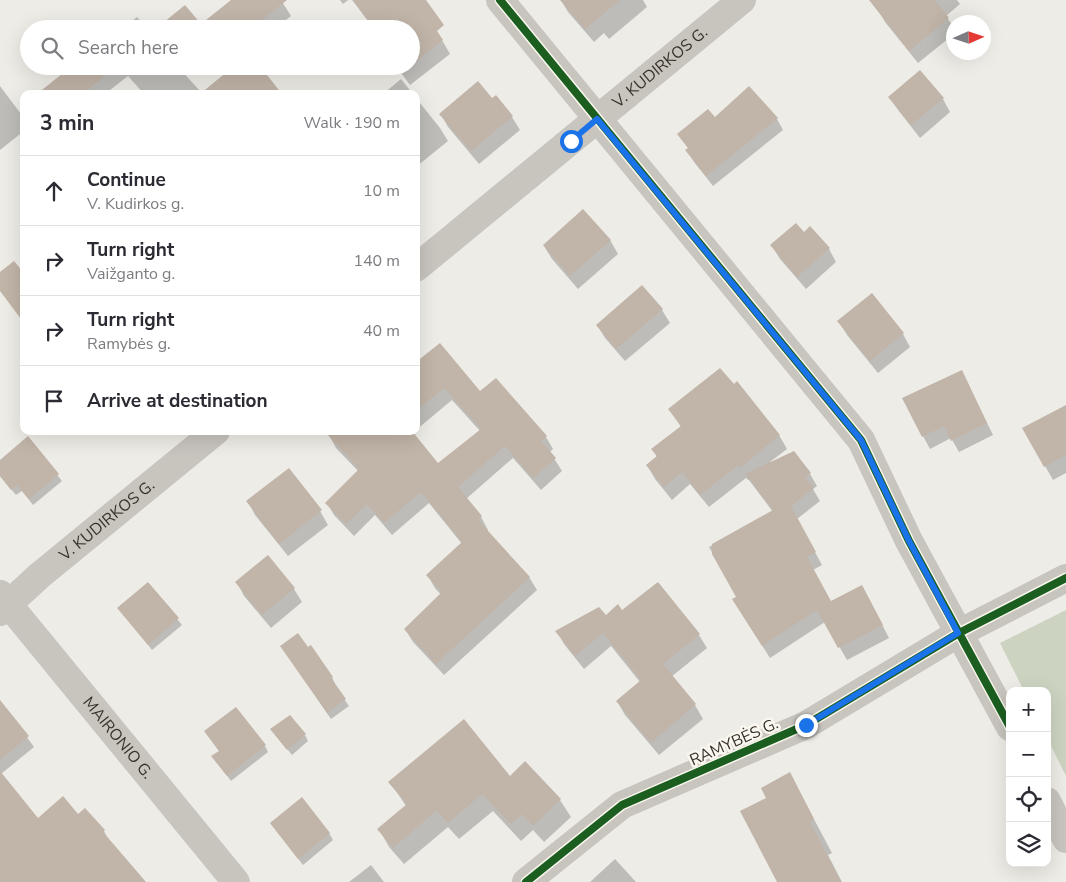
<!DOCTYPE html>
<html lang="en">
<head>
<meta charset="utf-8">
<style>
	:root { --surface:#fff; --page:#f2f2f3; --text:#2b2b33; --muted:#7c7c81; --line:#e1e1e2 }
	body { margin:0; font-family:"Nunito Sans",sans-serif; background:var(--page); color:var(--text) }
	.controls { position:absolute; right:15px; bottom:15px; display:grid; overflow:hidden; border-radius:10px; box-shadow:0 5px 20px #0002 }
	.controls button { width:45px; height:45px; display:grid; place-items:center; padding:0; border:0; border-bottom:1px solid var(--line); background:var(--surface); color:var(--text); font:25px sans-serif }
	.compass { position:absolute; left:946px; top:15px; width:45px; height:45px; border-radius:50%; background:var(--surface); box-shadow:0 5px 20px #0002; rotate:87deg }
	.stop { position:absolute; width:15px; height:15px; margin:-11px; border:4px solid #1a73e8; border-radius:50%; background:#fff }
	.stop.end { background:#1a73e8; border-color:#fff; box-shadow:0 1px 5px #0008 }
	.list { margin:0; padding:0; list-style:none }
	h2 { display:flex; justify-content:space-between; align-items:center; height:65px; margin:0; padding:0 20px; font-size:21px }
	h2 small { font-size:16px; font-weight:400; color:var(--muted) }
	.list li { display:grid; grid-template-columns:32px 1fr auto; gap:15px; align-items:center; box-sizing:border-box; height:70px; padding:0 20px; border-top:1px solid var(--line) }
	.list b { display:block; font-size:19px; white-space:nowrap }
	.list p { margin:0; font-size:16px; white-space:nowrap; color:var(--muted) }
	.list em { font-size:16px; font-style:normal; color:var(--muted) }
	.icon { flex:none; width:28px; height:28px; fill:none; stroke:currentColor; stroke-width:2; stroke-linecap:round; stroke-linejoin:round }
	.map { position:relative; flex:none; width:1066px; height:882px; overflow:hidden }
	.search { position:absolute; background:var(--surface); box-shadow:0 5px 20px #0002; left:20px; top:20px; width:400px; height:55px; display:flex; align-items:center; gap:12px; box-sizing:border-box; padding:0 18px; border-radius:28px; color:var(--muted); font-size:19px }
	.panel { position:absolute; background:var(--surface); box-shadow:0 5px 20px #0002; left:20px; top:90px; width:400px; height:345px; border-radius:10px }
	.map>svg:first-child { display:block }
	.green { fill:#ccd4c1 }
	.shadow { fill:#0003 }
	.building { fill:#c1b4a8 }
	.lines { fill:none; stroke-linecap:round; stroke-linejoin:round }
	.minor { stroke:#c8c4be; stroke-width:28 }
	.cycleway-casing { stroke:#faf7ee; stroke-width:11 }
	.cycleway { stroke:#1b5e20; stroke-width:8 }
	.route { stroke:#1a73e8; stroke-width:6 }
	.labels { text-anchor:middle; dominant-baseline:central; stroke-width:5; stroke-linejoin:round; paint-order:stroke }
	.street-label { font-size:16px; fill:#39322c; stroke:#faf7ee }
</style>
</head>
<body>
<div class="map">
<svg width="1066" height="882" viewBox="0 0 1066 882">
	<rect width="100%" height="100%" fill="#eeece6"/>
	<path class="green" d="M1066,610V776L1047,738V691H1024L1000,643Z"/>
	<path class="shadow" d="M233,0H281L291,16L275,29H221Z
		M340,0H348L343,4Z
		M352,0H402L442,40L450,54L410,85L396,66H411V29H374Z
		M561,0H643L647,7L609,39L604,33L594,42L568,12Z
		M880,0H957L960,4L946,16L954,28V34L918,63L885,22L877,8Z
		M137,17L148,29H122Z
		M74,66H177L202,93L278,94H144L128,76L105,94H58L52,83Z
		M401,79L413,94H383Z
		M0,86L24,118V131L0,150Z
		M749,88L777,119L783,130L713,186L694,162L687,150L689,149L679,134L715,119Z
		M890,97L943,99L950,112L920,138L898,110Z
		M416,98L440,128L448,141L416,167Z
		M441,114L512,117L520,130L479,164L448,127Z
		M804,234L829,249L836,262L806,289L780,259L772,246Z
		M610,240L618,254L578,289L552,259L544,246Z
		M662,310L670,323L625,361L605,338L597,325Z
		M839,322L903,334L910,347L878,373L847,335Z
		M416,364L480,393L546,437L553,449L550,452L562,471L541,490L513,458L466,499L481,517L488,530L487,531L529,577L537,590L444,675L413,642L405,629L441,595L435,588L428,576L462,544L429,503L392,535L375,515L354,536L334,515L327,503L358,471L336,448L329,435L334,431H414L412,433L438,465L480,431L452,400L416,430Z
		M968,384L993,435L959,452L951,438L930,449L923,436Z
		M1066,406V473L1053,480L1024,429Z
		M670,410L779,435L787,449L770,462L810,474L817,486L813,489L820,501L797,519L822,565L813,570L831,603L869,599L889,638L847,660L825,622L770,658L733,600L738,597L709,547L773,512L749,480H748L746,478L709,507L690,484L672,500L655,479L647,465L657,457L653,450L681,427Z
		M28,438L62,481L33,505L22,491L16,495L0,476V461Z
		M248,501L320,511L328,525L288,556L255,515Z
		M268,556L294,589L302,602L271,628L244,596L237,582Z
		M148,583L182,625L152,650L119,608Z
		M657,583L699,635L707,648L671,677L695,705L703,719L659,755L625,715L617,701L640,682L611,646L584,669L564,644L557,631L622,612Z
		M286,653L332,677L335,684L334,685L349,706L331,719Z
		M0,714L11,715L34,747L1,774L38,820L78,816L104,831L109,841L144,882H0Z
		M272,730L305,735L308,741L292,755Z
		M205,732L265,746L268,752L231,781L213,757L220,752Z
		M525,763L560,800L571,817L544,842L533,830L521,841L493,811L459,839L448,827L404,864L389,847L379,829L406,806L390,782L510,777Z
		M790,774L832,853L828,855L842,882H778L768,798Z
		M271,824L329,833L333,840L303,865Z
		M615,859L636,882H590Z
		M371,865L384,882H349Z"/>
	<path class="building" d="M231,0H287L251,29H160L158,27L185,5L201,24Z
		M353,0H426L444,25L437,31L443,40L411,65V29H375Z
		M560,0H620L585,29Z
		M869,0H935L949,18L909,51Z
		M72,66H118L82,94L38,93Z
		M234,66H260L282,94H200Z
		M920,70L944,98L911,125L888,97Z
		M478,81L492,98L496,95L513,116L471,151L439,114Z
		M749,86L778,118L706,176L685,150L688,148L677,134L708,109L715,117Z
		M583,209L611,240L570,276L543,245Z
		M796,223L804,232L810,226L830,248L797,277L770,245Z
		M14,261L24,273V323L0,291V272Z
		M642,285L663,309L616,349L596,325Z
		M872,293L904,333L870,361L837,321Z
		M440,343L480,391L496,378L547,436L541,441L556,458L533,478L505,446L458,487L482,516L478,520L530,577L436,664L404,629L442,592L426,575L462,542L421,492L384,523L367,504L346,524L325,503L359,469L324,431H412L438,463L481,429L444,388L416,411V362Z
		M720,368L734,384L737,381L780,435L740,468L738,465L700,495L682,472L664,487L646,465L657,456L651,449L681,426L668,409Z
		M962,370L987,423L951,441L944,426L922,437L902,398Z
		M1066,405V455L1044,467L1022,428Z
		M28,436L59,474L29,499L17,485L11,490L0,476V460Z
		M794,451L811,473L805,477L814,488L791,506L816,552L807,557L831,601L862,585L883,625L838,648L817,610L762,646L732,599L736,597L712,554V544L773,510L745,474Z
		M289,468L322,510L279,544L246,501Z
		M268,555L295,588L262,615L235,582Z
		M148,582L179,618L148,645L117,608Z
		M658,582L700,634L663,664L696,704L651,743L616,701L641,680L603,633L575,656L555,631L599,607L606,615L618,604L622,610Z
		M298,633L308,647L311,645L333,677L331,678L346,699L327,713L280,646Z
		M0,700L29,736L0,760Z
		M236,707L266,745L227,776L211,756L219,751L204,731Z
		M290,715L306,734L287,750L270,729Z
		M464,719L510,776L525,761L561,799L533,826L522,814L511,824L482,794L448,823L437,810L393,848L377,829L407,804L388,782Z
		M0,771L38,818L63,796L78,814L85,808L105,830L103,832L146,882H0Z
		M790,772L814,819L810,822L841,882H777L740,811L766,798L761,788Z
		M302,797L330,833L298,859L270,823Z"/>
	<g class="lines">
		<g class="minor">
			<path d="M500,0L861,440L909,541L1010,727"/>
			<path id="s1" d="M416,268L742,0"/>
			<path id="s2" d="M0,594L236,882"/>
			<path id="s3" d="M0,612L39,576L216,431"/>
			<path d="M1047,801L1066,839"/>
			<path d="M526,882L622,805L806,725L959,633L1066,578"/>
		</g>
		<defs>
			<path id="cycleway" d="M500,0L861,440L909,541L1010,727
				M526,882L622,805L806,725L959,633L1066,578"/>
		</defs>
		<use href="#cycleway" class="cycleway-casing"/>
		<use href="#cycleway" class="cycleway"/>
	</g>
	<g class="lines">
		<path class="route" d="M571,141L597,119L861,440L909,541L958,633L806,725"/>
	</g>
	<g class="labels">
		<g class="street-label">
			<text stroke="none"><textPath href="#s1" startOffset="316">V. KUDIRKOS G.</textPath></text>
			<text stroke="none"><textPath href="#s3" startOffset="141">V. KUDIRKOS G.</textPath></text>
			<text stroke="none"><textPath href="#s2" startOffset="186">MAIRONIO G.</textPath></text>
			<text transform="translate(734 742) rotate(-24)">RAMYBĖS G.</text>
		</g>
	</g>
</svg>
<div class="controls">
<button>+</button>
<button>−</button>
<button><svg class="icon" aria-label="locate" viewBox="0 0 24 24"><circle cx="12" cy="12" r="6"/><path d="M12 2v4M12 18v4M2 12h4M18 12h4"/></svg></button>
<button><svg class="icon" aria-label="layers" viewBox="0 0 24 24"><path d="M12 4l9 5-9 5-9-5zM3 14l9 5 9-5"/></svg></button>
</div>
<svg class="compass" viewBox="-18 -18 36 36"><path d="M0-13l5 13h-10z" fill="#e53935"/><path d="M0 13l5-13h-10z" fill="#7c7c81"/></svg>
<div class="stop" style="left:571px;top:141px"></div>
<div class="stop end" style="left:806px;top:725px"></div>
<div class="search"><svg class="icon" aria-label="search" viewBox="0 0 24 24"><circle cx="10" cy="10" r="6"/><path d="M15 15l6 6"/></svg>Search here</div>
<section class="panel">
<h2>3 min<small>Walk · 190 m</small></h2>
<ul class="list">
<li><svg class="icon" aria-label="ahead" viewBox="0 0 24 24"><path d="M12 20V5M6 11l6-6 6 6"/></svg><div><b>Continue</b><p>V. Kudirkos g.</p></div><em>10 m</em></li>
<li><svg class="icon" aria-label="right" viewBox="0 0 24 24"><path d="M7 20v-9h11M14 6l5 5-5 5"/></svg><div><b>Turn right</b><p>Vaižganto g.</p></div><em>140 m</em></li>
<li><svg class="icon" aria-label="right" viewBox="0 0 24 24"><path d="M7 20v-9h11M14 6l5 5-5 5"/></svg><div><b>Turn right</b><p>Ramybės g.</p></div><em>40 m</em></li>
<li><svg class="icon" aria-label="arrive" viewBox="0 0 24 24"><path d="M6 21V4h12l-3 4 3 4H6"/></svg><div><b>Arrive at destination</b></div></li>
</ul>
</section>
</div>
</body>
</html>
